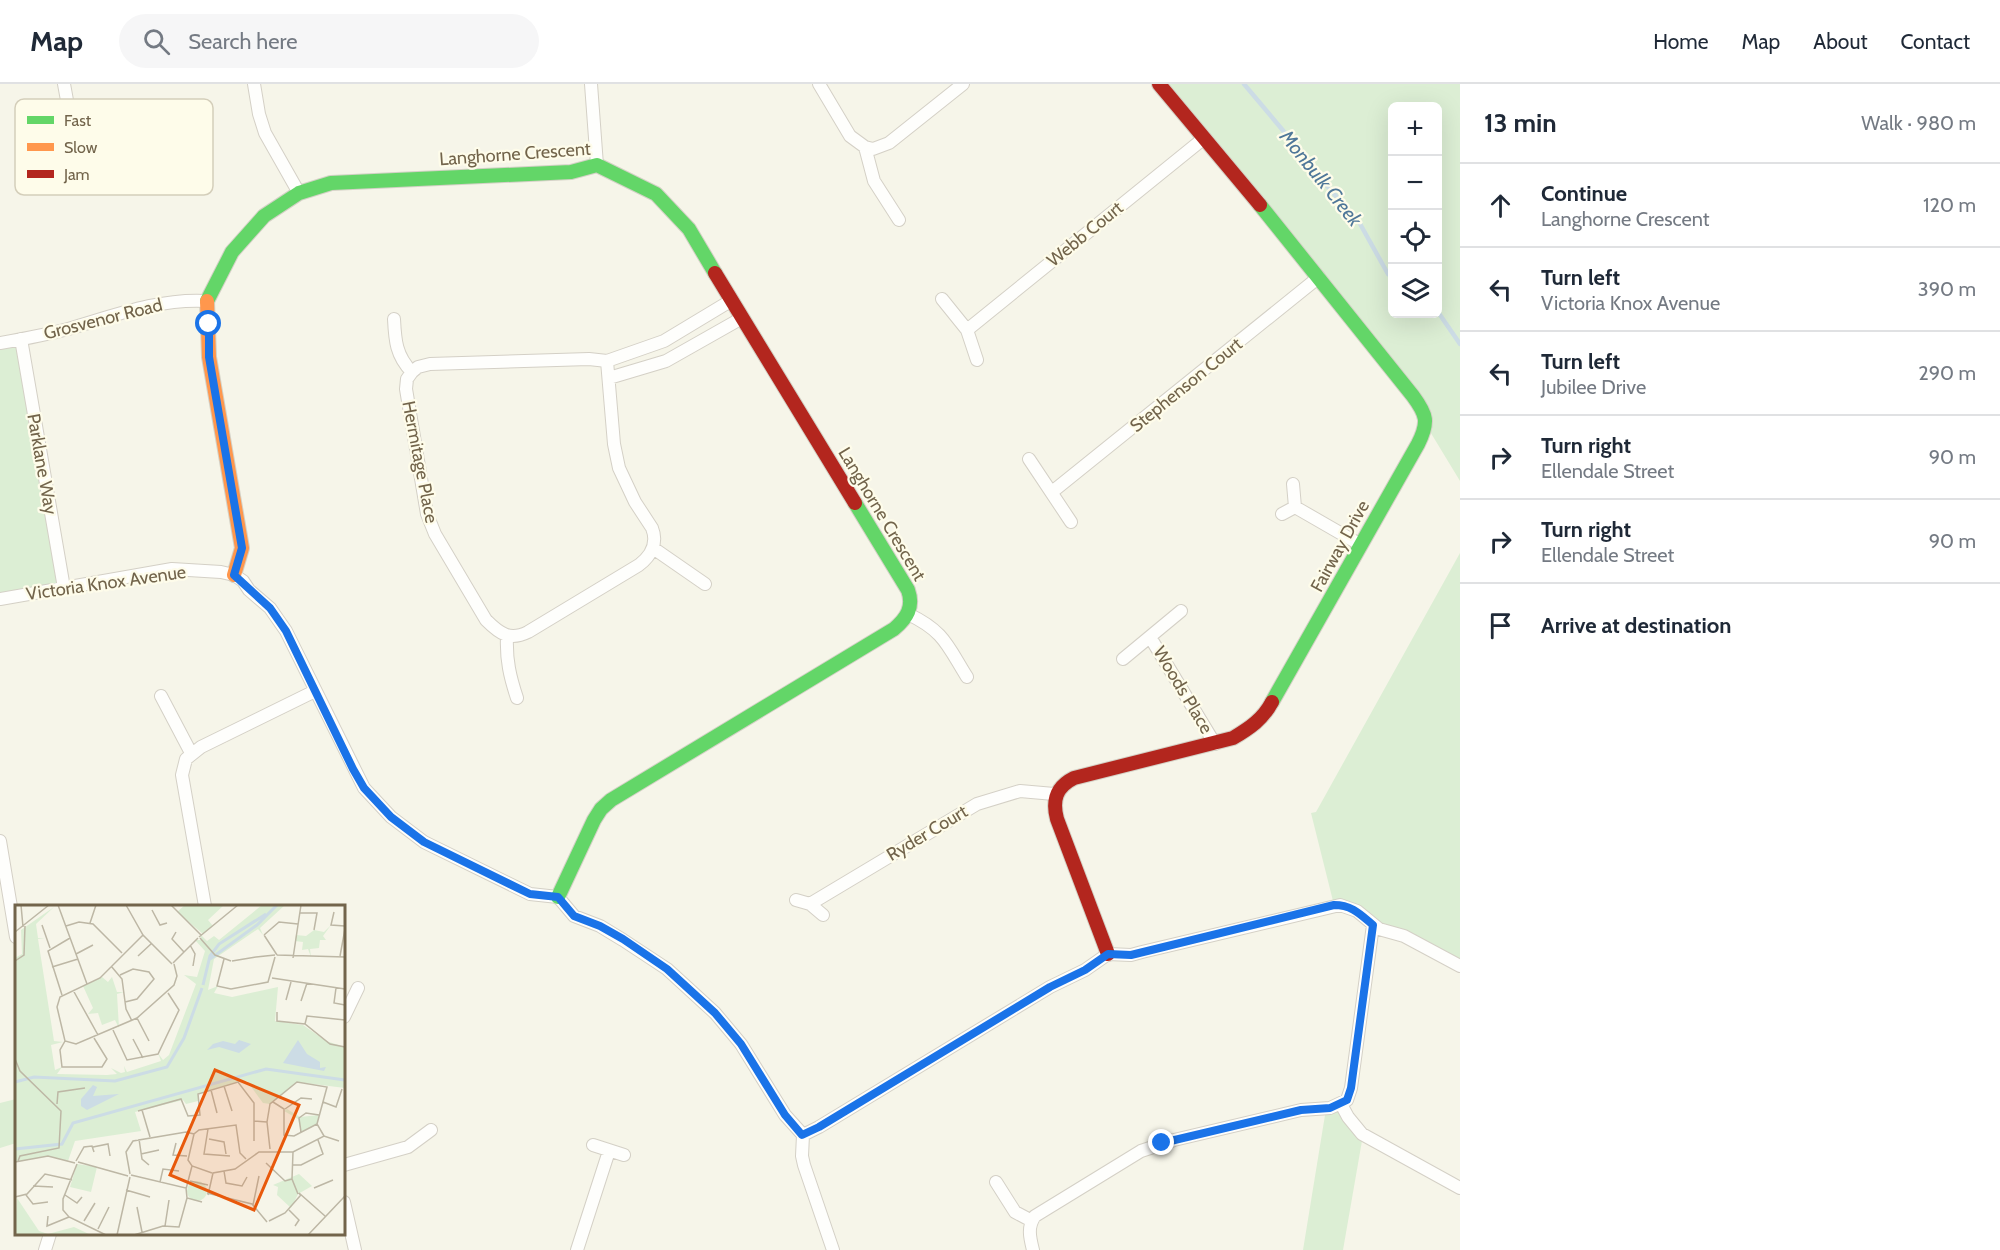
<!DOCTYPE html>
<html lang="en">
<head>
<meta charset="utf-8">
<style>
	:root { --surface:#fff; --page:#f6f6f7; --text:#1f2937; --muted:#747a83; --line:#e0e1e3 }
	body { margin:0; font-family:Cabin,sans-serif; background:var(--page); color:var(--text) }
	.controls { position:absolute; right:18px; top:18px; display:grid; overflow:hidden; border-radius:9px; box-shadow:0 6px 24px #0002 }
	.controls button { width:54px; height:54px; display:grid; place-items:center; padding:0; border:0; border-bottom:2px solid var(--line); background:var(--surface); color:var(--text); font:30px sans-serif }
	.stop { position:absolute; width:18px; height:18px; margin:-14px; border:4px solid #1a73e8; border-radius:50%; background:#fff }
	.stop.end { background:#1a73e8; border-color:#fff; box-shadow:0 2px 6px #0008 }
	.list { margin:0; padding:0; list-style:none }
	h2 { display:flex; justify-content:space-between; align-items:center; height:78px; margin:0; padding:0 24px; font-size:26px }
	h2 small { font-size:20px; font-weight:400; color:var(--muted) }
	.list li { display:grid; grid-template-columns:39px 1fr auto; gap:18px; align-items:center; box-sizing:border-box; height:84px; padding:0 24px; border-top:2px solid var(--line) }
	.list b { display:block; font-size:22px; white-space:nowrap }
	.list p { margin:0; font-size:20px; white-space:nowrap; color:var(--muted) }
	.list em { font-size:20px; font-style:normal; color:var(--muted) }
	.icon { flex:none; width:33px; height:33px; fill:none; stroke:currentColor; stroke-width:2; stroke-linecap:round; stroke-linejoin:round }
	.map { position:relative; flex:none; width:1460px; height:1166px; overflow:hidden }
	header { display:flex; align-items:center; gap:36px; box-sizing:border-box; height:84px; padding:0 30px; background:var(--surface); border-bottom:2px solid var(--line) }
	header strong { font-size:28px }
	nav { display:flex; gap:33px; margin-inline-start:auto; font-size:21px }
	.search { width:420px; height:54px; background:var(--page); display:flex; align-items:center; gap:15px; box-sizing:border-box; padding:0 21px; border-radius:33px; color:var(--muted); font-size:22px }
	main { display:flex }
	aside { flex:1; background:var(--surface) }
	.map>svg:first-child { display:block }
	.green { fill:#dceed4; fill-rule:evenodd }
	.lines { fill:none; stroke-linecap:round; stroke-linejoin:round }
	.stream { stroke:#ccdce5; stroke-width:4.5 }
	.street-casing { stroke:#d4d0c6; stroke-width:14 }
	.fast-casing { stroke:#d4d1c6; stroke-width:16 }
	.slow-casing { stroke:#d4d1c6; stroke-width:16 }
	.jam-casing { stroke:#d4d1c6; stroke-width:16 }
	.street { stroke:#fefefc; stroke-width:12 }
	.fast { stroke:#63d668; stroke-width:14 }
	.slow { stroke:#ff974d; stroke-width:14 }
	.jam { stroke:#b3261e; stroke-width:14 }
	.route { stroke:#1a73e8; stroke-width:8 }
	.labels { text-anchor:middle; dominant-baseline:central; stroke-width:4.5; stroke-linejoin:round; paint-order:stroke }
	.street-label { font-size:18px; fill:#72644b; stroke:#fefcea }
	.water-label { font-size:20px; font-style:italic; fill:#4f7799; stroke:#fefcea }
	.inset-river { fill:none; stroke:#ccdce5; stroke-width:3 }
	.inset-road { fill:none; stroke:#bdb7a5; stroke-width:1.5 }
	.view { fill:#e8590c; fill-opacity:0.15; stroke:#e8590c; stroke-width:3 }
	.inset-edge { fill:none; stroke:#72644b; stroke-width:3 }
	.key { fill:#fefcea; stroke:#d4ceba; stroke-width:1.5 }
	.key-label { font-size:16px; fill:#72644b }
</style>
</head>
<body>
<header>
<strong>Map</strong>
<div class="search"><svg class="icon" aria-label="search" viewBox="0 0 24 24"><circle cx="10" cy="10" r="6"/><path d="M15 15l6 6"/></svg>Search here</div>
<nav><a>Home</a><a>Map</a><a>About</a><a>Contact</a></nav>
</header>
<main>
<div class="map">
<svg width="1460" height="1166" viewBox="0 0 1460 1166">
	<rect width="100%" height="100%" fill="#f6f5e9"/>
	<path class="green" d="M1159,0H1460V397L1426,341ZM1392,22H1438V230H1392Z
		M21,255L64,504L0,515V259Z
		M1460,469V882L1334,821L1311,729L1316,728Z
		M16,1015V1059L0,1064V1019Z
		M1336,1023L1363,1051L1343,1166H1303L1326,1025Z"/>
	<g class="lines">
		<path class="stream" d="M1244,0L1291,56L1320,94L1359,138L1388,190L1392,193
			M1438,228L1460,260"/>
		<defs>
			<path id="street" d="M64,0L79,82
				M254,0L259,30L265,49L299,109
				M591,0L597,81
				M819,0L850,52L865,63L873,65L889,59L963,0
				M865,63L874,97L899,136
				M66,90L79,82L93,86
				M942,215L967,246L977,276
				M394,235C395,256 396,272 412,288
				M967,246L1203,55
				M21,255L64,504
				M0,259C23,255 46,251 68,245C113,232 159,214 207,217
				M607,277L614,360L619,384L635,418L652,444C658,459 651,472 639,481L528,548C510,557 500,550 486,536L435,450L427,430L406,305L407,295L412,288L418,283L430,280L589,275L607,277L664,257L732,216
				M609,294L666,277L742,234
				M1029,375L1071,438
				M1293,400L1295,423L1361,461
				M1052,408L1319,193
				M1282,430L1295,423
				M653,464L705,500
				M0,515L172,485L221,488L234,491L243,497L249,506L270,524L286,547L364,704L391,733L424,758L530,810L558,813L574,832L600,842L623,856L667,885L715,929L741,960L785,1031L803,1051L802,1072L804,1081L833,1166
				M908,530C944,547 947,561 967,593
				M507,553C506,576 510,593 517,614
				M1150,553L1215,660
				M1123,575L1181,527
				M161,612L191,669
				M0,757L16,853
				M796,816L810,820L823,831
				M810,820L977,720L1020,707L1054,710
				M205,822L182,691L186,675L201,663L315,607
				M344,933L358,904
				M1341,1020L1348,1033L1362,1050L1460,1104
				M803,1051L819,1043L1050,903L1085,886L1108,870L1131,871L1142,868L1340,821L1357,827L1379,845L1404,852L1460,882
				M593,1061L624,1071
				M344,1081L408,1063L431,1046
				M996,1098L1015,1128L1032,1137
				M344,1118L355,1166
				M45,1166L50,1150
				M577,1166L609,1067
				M1033,1166C1030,1154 1027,1143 1035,1132L1141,1067L1174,1056L1301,1026L1330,1024L1347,1016L1351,1004L1373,841"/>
			<path id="fast" d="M1260,121L1413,312C1427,331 1429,338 1418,360L1272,618
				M207,217L232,168L264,132L299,109L331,99L571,88L597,81L656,110L689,145L715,189
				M558,813L594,736L601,725L611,716L894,545C907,534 914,523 908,506L855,419"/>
			<path id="slow" d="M207,217L209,273L242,464L234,491"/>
			<path id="jam" d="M1159,0L1260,121
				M715,189L855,419
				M1108,870L1057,735C1052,716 1056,703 1074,694L1233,654C1250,644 1263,635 1272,618"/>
		</defs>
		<use href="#street" class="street-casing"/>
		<use href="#fast" class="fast-casing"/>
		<use href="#slow" class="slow-casing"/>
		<use href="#jam" class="jam-casing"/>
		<use href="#street" class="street"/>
		<use href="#fast" class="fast"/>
		<use href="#slow" class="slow"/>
		<use href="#jam" class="jam"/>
	</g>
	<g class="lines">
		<path class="route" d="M209,240V273L242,464L234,491L270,524L286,547L353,685L364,704L391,733L424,758L530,810L558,813L574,832L600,842L623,855L667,885L715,929L741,960L785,1031L802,1051L819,1043L1050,903L1085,886L1108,870L1131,871L1334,821C1352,821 1360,830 1373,841L1351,1004L1347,1016L1330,1024L1301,1026L1162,1059"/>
	</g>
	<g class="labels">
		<g class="street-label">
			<text transform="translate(515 70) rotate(-4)">Langhorne Crescent</text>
			<text transform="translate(1085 150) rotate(-39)">Webb Court</text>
			<text transform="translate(103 235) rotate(-14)">Grosvenor Road</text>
			<text transform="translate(1186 301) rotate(-39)">Stephenson Court</text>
			<text transform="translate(420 378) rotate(79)">Hermitage Place</text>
			<text transform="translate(42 380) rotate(80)">Parklane Way</text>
			<text transform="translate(882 430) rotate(59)">Langhorne Crescent</text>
			<text transform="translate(1340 462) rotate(-61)">Fairway Drive</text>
			<text transform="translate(106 499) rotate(-8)">Victoria Knox Avenue</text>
			<text transform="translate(1183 606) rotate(59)">Woods Place</text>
			<text transform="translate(927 749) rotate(-31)">Ryder Court</text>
		</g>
		<g class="water-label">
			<text transform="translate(1321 94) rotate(51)">Monbulk Creek</text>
		</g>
	</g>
	<g transform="translate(15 821)">
		<rect width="330" height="330" fill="#f6f5e9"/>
		<path d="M170,0H209L193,15L198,21L188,29L162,7ZM247,0H270L245,23L248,30L243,24L199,54L193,85L203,81L199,88L217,92L263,82L260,116L288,120L311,136L330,142V183L282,177L255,199L248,198L232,176L223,177L183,189V196L171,199L168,195L120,207L126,226L60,236L53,256L32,251L0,257V53L7,49L6,25L39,2L21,19L23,33H30L23,34L39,136L48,137L36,140L40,165L47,162L42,169L92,170L102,169L96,163L106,168L110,167L109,161L112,167L146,156L143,148L148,155L154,150L181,79L169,70L182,72L190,46L180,35H186V30L192,36L199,31L204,35ZM316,20L308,31L311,35H305L304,43L295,44L296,52L293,44L287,45L288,37L280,36L281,30L291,31L299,25L309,27ZM87,72L93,77L97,72L102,87H109L102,89L104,123L100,115L87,120L83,108L73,109L78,103L68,81ZM272,204L285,212L304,210L302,219L286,227L283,214L269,206ZM62,259L82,262L76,287L55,282ZM284,269L297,281L283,289L276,303L262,290L263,282L258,280ZM172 286a10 10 0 1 1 20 0a10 10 0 1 1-20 0ZM2,293L24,326L33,329L59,322L76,330H0Z" fill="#dceed4"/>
		<path d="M224,135L236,139L224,148L204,142L192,145L198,139L208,136L220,139ZM283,135L292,149L305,157V163L311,162L309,166L268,158ZM78,180L82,182L78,191L104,189L72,205L66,201V194Z" fill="#ccdce5"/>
		<path class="inset-river" d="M195,54L242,20L262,0M188,80L195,51L204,39L251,9M0,177L19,172L100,176L152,162L169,133L187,83M0,244L47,239L58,218L251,164L330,175"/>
		<path class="inset-road" d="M6,0L8,22M43,0L72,79M111,0L128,30L157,59M156,0L186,30M137,5L145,20L152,18M319,7L316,20L330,21M285,8H302L299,25M75,18L81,0M27,20L35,43M51,21L64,17L78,19L107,48M0,27L34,0M161,27L157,34L169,47M128,30L85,73L45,92L42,102L50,136L61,139L122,113L159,80L162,71L159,59M249,30L264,17L283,19M249,30L262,50M184,32L223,0M185,33L200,50L216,56M175,40L180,49L178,61M61,49L78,40M262,50L330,52M123,51L137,38M325,51L330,24M241,52L260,50M278,53L286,0M209,54L202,81L216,84L253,77L260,52M0,56L9,50L10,21M217,56L241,52M158,58L183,33M96,61L107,74L111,104L117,116M37,62L63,54M105,70L118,64L134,67L139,74L122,94L110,97M257,73L330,84M321,83L319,98L330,100M58,85L83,130M47,90L33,46L55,33M271,95L276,77M286,96L292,78M262,107V116L290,119L315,139L330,142M122,113L134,136M290,119L292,111L330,115M98,125L112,155L143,149L164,105L153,88M118,134L128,153M50,136L45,145L47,162H87L92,154L79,133M0,154L5,166L46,206L44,243L5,251L3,256M209,181L217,206M196,185L202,208M258,197L269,204V230L279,231L302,219M308,197L321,202L327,184M42,199L43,187L70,183M270,204L286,193L297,194M127,205L135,232M123,206L166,194L173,211L185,210L183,189L223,177L239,198V216L252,217M239,216V236M193,224L189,249L215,251M286,227L284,213L291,208L304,210M124,234L127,254L134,260M194,234L209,237L211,249M161,238L158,250L172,251M78,242L93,239L95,251M255,244L252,217L255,199L282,177L312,182L302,219L309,231M278,247L277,274L283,289M126,249L144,245M61,256L69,242L77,241L79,247M0,257L33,251L60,258M63,257L113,271M251,258L270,276L277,274M62,259L48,294V305L54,312L91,330M277,260H286L308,249L303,235M209,266L211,278L227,281L232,272M197,268L177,261L173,255L179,229L184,225L221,220L225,248L231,254M115,269L111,247L118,236L171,227L179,229M116,270L171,283L172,293L187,297M175,276L193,280M145,277L148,264L164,266M18,281L38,282M299,283L318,275M171,284L177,261M111,285L135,292M192,288L237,299L252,317M11,290L18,299L33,297M50,290L62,298L67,292M193,290L198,268L220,264L244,247H278L309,231L324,236M286,291L284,288L310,311M0,292L12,289L30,269L57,275M238,300L244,271M122,302L127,327M274,305L284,315L280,321M33,311L32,321L54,312M69,316L80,298M254,316L270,308L285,291M150,321L154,295M83,324L94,302M102,330L115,272M119,330L148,321L164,322L172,293M293,330L330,291"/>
		<path class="view" d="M200,165L284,200L239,305L155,270Z"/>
		<rect width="330" height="330" class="inset-edge"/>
	</g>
	<rect x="15" y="15" width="198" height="96" rx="9" class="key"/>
	<rect x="27" y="32" width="27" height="8" fill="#63d668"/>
	<rect x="27" y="59" width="27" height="8" fill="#ff974d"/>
	<rect x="27" y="86" width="27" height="8" fill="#b3261e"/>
	<g class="key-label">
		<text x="64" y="42">Fast</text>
		<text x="64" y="69">Slow</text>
		<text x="64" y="96">Jam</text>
	</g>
</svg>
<div class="controls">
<button>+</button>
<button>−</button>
<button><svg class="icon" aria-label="locate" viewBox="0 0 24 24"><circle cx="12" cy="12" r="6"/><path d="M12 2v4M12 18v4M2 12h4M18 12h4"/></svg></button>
<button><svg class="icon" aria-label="layers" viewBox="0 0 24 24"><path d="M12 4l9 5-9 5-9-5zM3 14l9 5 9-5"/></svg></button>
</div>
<div class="stop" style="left:209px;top:240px"></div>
<div class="stop end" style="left:1162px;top:1059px"></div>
</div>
<aside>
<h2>13 min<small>Walk · 980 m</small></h2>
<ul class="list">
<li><svg class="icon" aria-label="ahead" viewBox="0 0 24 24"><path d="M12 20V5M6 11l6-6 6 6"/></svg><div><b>Continue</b><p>Langhorne Crescent</p></div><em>120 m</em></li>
<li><svg class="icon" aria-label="left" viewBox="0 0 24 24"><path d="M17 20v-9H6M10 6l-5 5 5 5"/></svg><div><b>Turn left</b><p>Victoria Knox Avenue</p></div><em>390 m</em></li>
<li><svg class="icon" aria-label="left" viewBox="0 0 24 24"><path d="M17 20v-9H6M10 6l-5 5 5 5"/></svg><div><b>Turn left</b><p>Jubilee Drive</p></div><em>290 m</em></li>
<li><svg class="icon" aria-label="right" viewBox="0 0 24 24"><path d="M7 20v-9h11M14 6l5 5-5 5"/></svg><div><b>Turn right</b><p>Ellendale Street</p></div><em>90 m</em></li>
<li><svg class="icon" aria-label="right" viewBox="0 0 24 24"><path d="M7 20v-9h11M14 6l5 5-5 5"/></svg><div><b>Turn right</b><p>Ellendale Street</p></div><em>90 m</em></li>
<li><svg class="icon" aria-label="arrive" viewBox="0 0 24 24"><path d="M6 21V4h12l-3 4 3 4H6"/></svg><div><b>Arrive at destination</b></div></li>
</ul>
</aside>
</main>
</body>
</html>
